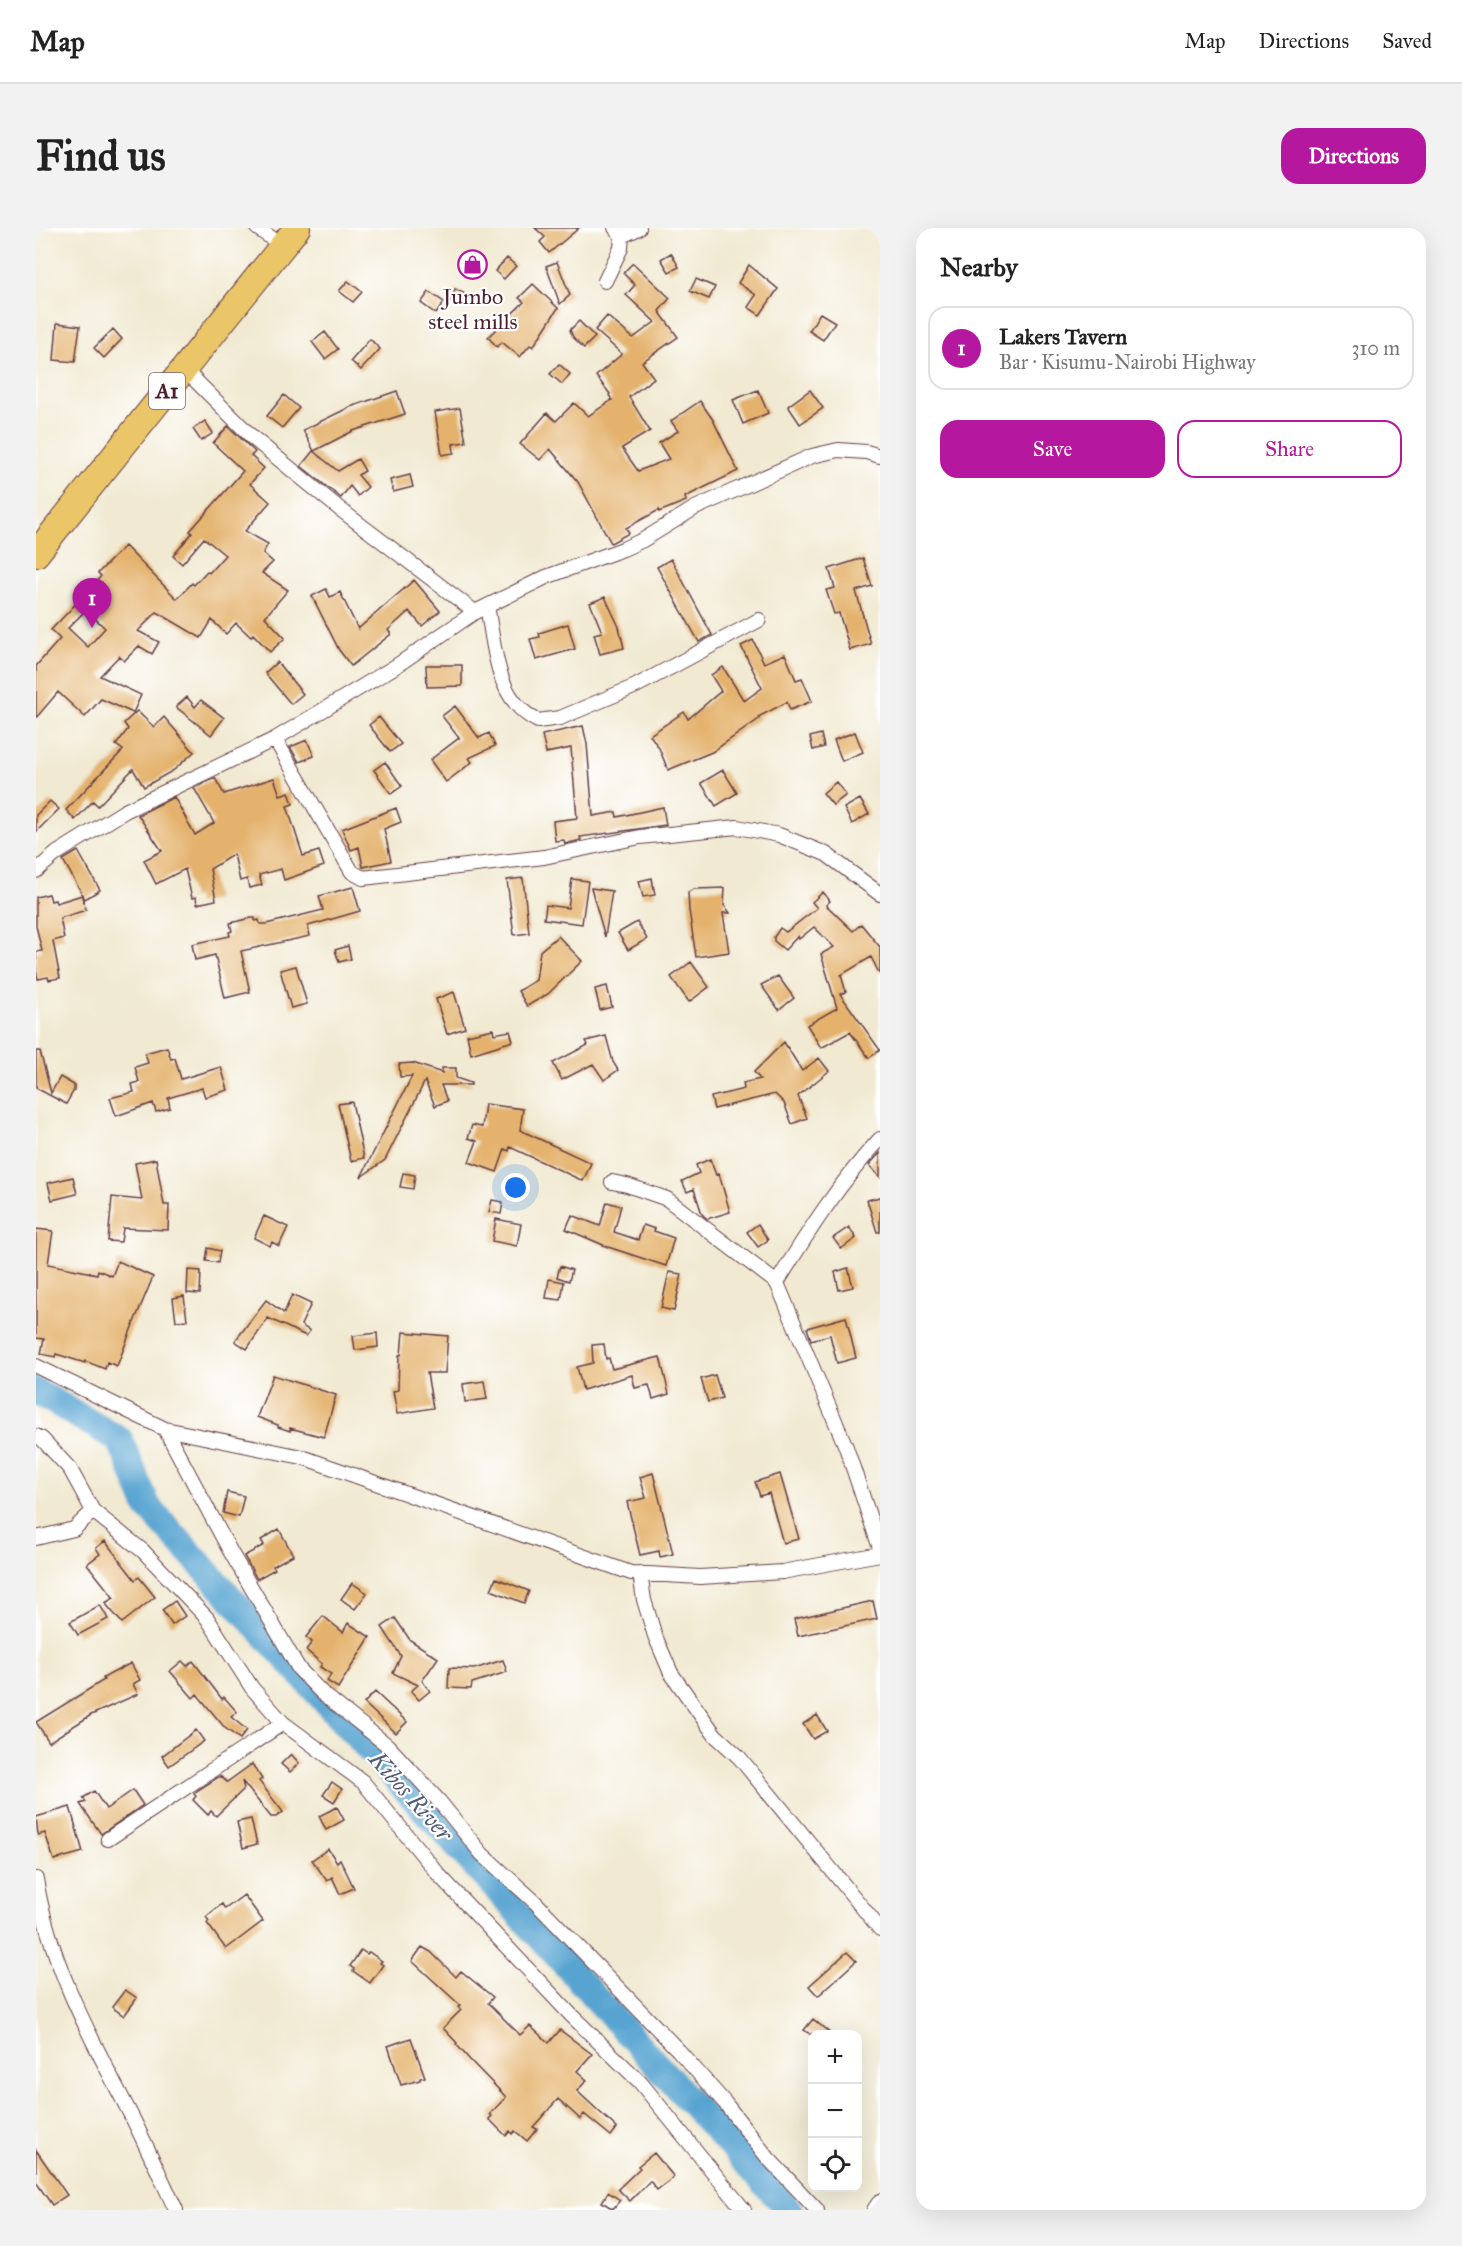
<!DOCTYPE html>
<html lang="en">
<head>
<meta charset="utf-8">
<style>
	:root { --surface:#fff; --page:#f2f2f2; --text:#222; --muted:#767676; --line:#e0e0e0; --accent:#b5179e }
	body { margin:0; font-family:"IM FELL Great Primer",serif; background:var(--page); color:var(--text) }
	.controls { position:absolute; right:18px; bottom:18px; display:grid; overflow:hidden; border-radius:12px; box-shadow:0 6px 24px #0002 }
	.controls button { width:54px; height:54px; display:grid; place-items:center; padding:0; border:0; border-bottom:2px solid var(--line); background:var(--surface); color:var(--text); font:30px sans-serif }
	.you { position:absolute; left:480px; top:960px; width:21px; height:21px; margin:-15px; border:4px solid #fff; border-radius:50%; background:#1a73e8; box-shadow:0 0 0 9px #1a73e833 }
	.badge { display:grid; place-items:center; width:39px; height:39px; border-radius:50%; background:var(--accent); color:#fff; font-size:20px; font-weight:700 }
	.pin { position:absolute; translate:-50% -50px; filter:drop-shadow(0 2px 3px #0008) }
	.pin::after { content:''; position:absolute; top:32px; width:21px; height:18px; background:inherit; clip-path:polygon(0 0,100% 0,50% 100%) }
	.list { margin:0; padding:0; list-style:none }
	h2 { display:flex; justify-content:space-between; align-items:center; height:78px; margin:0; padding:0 24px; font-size:26px }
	h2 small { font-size:20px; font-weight:400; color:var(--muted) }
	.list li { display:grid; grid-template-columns:39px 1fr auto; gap:18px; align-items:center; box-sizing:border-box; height:84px; margin:0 12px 12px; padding:0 12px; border:2px solid var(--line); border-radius:18px }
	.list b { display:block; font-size:22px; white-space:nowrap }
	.list p { margin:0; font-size:20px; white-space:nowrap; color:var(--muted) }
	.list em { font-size:20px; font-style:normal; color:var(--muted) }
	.actions { display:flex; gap:12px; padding:18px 24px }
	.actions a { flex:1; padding:14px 0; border:2px solid var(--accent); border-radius:18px; text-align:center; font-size:21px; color:var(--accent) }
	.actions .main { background:var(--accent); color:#fff }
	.icon { flex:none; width:33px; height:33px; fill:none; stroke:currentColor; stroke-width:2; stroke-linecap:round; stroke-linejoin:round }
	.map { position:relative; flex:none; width:844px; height:1982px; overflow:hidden; border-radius:18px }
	header { display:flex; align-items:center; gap:36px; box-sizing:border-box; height:84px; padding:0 30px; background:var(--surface); border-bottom:2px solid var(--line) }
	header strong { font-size:28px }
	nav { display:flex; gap:33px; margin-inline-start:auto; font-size:21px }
	.intro { display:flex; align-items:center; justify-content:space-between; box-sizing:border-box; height:144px; padding:0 36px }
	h1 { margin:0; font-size:42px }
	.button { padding:15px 27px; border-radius:18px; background:var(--accent); color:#fff; font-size:21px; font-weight:700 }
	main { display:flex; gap:36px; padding:0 36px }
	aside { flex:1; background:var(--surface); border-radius:18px; box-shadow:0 6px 24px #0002 }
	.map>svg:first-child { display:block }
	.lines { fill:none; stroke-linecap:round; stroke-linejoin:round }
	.river { stroke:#59a4d1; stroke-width:27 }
	.building { fill:#e4b26d; fill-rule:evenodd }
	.street-casing { stroke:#633d44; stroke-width:16 }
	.highway-casing { stroke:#633d44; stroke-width:28 }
	.street { stroke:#fff; stroke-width:14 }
	.highway { stroke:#ebc669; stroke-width:26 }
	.labels { text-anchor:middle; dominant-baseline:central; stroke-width:4.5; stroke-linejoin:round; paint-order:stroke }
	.shield { fill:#fff; stroke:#80626b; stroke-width:1.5 }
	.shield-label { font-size:21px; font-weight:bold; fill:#4a1f2b }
	.poi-label { font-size:22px; fill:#4a1f2b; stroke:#fff }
	.water-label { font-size:24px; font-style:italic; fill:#515b76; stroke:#fff }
</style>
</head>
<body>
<header>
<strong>Map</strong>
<nav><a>Map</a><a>Directions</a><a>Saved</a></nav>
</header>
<div class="intro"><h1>Find us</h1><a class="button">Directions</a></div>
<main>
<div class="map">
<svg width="844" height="1982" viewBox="0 0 844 1982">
	<rect width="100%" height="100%" fill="#fff"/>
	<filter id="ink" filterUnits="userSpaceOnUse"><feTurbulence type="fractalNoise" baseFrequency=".0167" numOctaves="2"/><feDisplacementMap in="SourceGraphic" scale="12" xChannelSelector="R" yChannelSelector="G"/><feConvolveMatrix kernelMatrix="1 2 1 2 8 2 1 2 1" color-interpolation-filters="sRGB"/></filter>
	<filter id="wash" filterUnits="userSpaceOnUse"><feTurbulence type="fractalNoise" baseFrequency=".008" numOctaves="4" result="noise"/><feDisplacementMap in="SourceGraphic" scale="24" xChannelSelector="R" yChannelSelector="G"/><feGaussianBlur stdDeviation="1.35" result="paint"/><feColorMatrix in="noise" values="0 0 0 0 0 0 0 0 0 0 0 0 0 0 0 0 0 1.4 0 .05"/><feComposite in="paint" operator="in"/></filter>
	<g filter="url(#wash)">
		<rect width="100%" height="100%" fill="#f1e9d1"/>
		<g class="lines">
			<path class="river" d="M0,1163L84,1212L112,1279L753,1982"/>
		</g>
		<g id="blocks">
			<path class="building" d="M499,0H543L513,25L504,14L509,9Z
				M635,25L643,39L633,44L625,31Z
				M471,30L480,38L468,51L459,43Z
				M521,34L534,67L524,76L510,38Z
				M597,35L634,70L623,83L642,109L606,134L618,150L593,169L614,203L586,220L602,243L633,231L623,215L642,203L635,193L664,173L677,192L702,243L649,269L650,273L623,284V282L590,300L593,305L575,315L542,254L514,221L504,232L484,216L511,185L520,193L538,175L552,188L576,172L573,167L574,166L560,148L586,126L559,102L571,88L597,110L619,94L590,67L599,57L587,45Z
				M713,37L742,61L724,87L712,79L720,67L702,55Z
				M660,51L679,59L673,71L654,63Z
				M312,53L326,64L317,74L303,63Z
				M497,56L522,80L497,119L494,117L484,129L466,114L461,119L452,109L488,74L483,70Z
				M419,61L429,66L424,79L414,74Z
				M393,64L408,74L400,86L385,75Z
				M784,85L799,94L787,112L773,103Z
				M543,93L559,109L548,120L537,109L534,102Z
				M21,95L44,98L39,134L18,132Z
				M77,101L86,111L68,130L58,120Z
				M289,104L302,121L289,131L276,114Z
				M334,111L344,121L325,142L315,133Z
				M523,136L534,146L526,156L514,146Z
				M722,162L732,185L707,196L697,172Z
				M774,162L787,180L764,196L752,178Z
				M361,163L369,186L317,203L278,223L267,202L314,179Z
				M248,167L263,180L246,200L231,188Z
				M424,180L430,214L417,216L418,225L406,227L399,184Z
				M169,193L177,205L165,213L157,201Z
				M192,198L219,224L215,228L228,240L214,256L234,274L209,303L232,316L227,325L237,334L226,345L252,362L229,389L249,410L234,424L217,406L215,409L200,395L190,406L176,392L165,410L121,384L102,403L123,414L116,426L103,418L88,433L83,428L64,448L105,467L97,485L65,471L49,489L22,464L0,490V438L24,411L15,402L54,361L65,348L62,345L89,318L141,371L156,355L158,357L171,343L173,345L189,327L168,310L146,336L137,328L156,305L154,303L207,243L177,215ZM50,382L69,400L52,419L32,400Z
				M277,223L302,243L322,231L329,243L322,247L332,259L322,268L314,258L305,270L265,238Z
				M374,247L377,259L357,264L354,252Z
				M827,330L836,358L820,363L835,416L814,422L803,385L798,386L790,362L799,360L793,341Z
				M635,331L676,407L663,414L621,339Z
				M378,352L404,383L386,398L373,383L352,402L355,406L315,438L303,422L276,368L290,361L294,369L304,364L322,401Z
				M569,369L583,399L588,420L564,426L558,406L566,404L554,375Z
				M532,396L539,421L500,432L494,411L504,409L503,405Z
				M717,412L728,435L749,426L760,452L766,450L776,473L754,482L751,474L722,489L723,491L676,524L632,542L623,520L614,507L648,484L652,491L685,463L675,447L687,439L708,473L726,460L705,418Z
				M241,434L267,466L255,476L229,445Z
				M390,437H426V458L391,459Z
				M151,469L159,479L165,472L188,490L175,507L140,479Z
				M419,478L443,510L453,505L459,518L433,530L436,534L410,554L394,532L423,510L406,488Z
				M101,483L118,499L128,489L158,524L138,542L108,559L97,541L62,578L57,573L39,592L30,582L87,522L80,517L92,501L88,495Z
				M343,489L365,516L354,524L333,497Z
				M547,498L551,516L557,588L580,584L581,589L627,579L630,597L544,609L545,612L529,616L528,612L519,613L517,593L541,590L535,520L510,525L506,507Z
				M819,504L827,524L806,533L798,512Z
				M785,506L788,519L777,522L774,509Z
				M271,512L278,528L263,534L254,519Z
				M349,534L366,558L355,566L338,542Z
				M687,542L701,565L680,578L665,555Z
				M179,550L188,566L238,550L244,567L253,564L257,576L251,578L267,628L283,623L288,638L248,652L245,641L223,647L226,657L213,660L211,651L204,653L198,626L174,641L180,672L161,676L160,669L156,670L149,641L120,656L108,632L126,623L102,587L138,569L159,607L178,595L158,560Z
				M800,554L810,567L797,577L787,565Z
				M824,571L833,586L816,596L808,580Z
				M14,573L23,581L0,604V587Z
				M360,580L365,594L348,601L355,633L327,639L323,619L315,622L306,601Z
				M42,623L64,662L49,671L27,632Z
				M487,650L493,705L478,707L471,652Z
				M616,650L619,667L607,669L603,653Z
				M536,651L552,653L546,696L508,691L510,677L532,680Z
				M317,659L324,683L272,698L274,708L205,723L214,764L189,770L179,727L159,732L156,716L194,708L193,704L196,703L194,695L215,690H219V693L223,692L224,696H230L287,682L283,668Z
				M555,660L576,663L569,709Z
				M689,660L688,677L694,685H687L693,724L660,729L653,682L652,664L658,661Z
				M787,664L794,673L790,677L817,703L825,696L844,719V747L835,729L805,747L810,764L804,766L844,822L833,830L814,804L785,820L771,797L801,780L785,726L798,719L778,699L763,711L762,708L749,722L738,713V709L744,700L750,704L781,680L776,674Z
				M13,666L15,673L19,672L20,675L46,667L50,682L24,690L28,710L17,713L24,750L13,752L12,749L2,751L0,742V724L6,723L0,698V669Z
				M601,694L611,711L592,722L582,705Z
				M522,708L546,733L512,766L491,778L482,763L500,752L504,723Z
				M312,718L315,731L303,734L299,722Z
				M655,734L673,759L653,774L635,749Z
				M260,738L271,776L255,780L244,742Z
				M742,748L758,770L743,782L725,757Z
				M571,758L576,779L564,782L559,761Z
				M418,764L429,800L411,806L400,771Z
				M457,801L458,806L474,803L477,813L435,826L431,807Z
				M570,808L577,834L582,842L568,852L557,836L526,852L517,835L552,817L550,813Z
				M748,814L766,843L783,830L793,843L762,868L771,890L756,896L748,875L739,866L678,881L675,869L708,861L707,855L724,851L718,844Z
				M131,819L135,831L139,830L145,851L185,839L192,862L169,869L166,860L132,870L134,880L120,884L117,875L80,888L74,870L98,864L96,856L103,854L99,839L112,835L109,825Z
				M0,823H4L15,865L24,849L38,857V862L30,876L0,860Z
				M377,835L406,845V840H420V850L435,855V857H405L411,873L399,878L389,853L349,932L325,949L376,848L364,849L363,836Z
				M316,874L328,930L315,933L302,876Z
				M449,876L487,881L484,902L555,935L547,953L474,919L473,923L469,921L461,944L433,934L441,913L432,910L436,897L446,899Z
				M844,925V949L833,937Z
				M120,931L128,977H133L132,1002L87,1000L85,1014L72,1013L76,969L106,972L99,935Z
				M674,931L680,947L683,946L694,984L671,991L666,986L658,961L651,964L646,953L663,945L660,937Z
				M367,945L379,947L377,961L364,959Z
				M37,949L41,966L16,972L12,955Z
				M844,969V1004H841L831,972Z
				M456,972L467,974L465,986L453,984Z
				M571,974L585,978L578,1004L602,1012L607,997L619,1001L618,1003L638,1010L630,1038L572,1019L530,1001L536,987L564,998Z
				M228,988L252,999L243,1018L236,1014L234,1018L218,1010Z
				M460,991L485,996L481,1018L456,1013Z
				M722,996L732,1012L722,1019L711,1004Z
				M813,999L820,1010L805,1021L797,1010Z
				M0,1001L17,1003L12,1036L61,1046L62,1042L76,1048L82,1033L117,1049L96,1099L81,1138L71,1134L69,1141L49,1133V1135L20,1126L19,1129L5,1126L8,1111L0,1110Z
				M172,1020L184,1023L182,1035L170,1033Z
				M524,1038L536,1042L533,1053L521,1049Z
				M812,1040L817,1059L803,1062L799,1044Z
				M152,1042L165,1043L164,1066L151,1065Z
				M633,1044L646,1046L638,1083L625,1080Z
				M513,1051L528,1054L525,1072L510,1070Z
				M256,1067L275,1076L265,1097L274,1103L270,1108L232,1090L211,1121L199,1113L230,1072L248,1085Z
				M148,1068L151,1092L140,1093L137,1070Z
				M810,1089L820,1130L801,1135L794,1107L775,1112L771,1100Z
				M367,1104L412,1108L409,1145H391L397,1180L361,1186L357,1163L362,1162L363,1127H365Z
				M341,1105L342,1119L319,1122L317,1108Z
				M568,1116L570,1131L573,1130L576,1141L624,1129L633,1166L617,1171L613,1157L599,1160L596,1147L547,1162L541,1139L557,1135L556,1117Z
				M237,1147L300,1167L288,1209L254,1200V1203L242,1199V1197L221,1189Z
				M679,1147L686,1170L672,1174L665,1151Z
				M448,1153L451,1171L429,1174L427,1156Z
				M617,1245L637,1326L624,1329L623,1323L604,1327L591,1274L610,1270L604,1249Z
				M744,1246L763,1311L747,1315L733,1265L724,1268L719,1254Z
				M191,1264L208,1268L203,1289L187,1285Z
				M243,1301L257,1327L237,1338L239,1341L221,1351L208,1328L228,1317L225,1312Z
				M69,1313L99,1352L103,1349L119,1369L86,1395L69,1375L78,1370L51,1336L64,1326L60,1320Z
				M460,1350L493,1363L488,1375L455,1362Z
				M316,1355L331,1365L319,1381L305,1371Z
				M139,1373L149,1388L136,1397L126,1382Z
				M837,1373L841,1391L762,1408L758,1391Z
				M64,1377L72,1391L42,1407L34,1394Z
				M287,1388L307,1404L312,1395L334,1409L302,1460L291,1453L295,1446L284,1439L286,1436L270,1422L276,1414L270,1409Z
				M359,1390L374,1412L402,1430L386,1453L394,1463L383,1472L375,1463L382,1457L357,1445L365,1428L346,1399Z
				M467,1432L471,1444L436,1455L435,1461L412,1460L413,1440L438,1441Z
				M146,1433L151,1438L157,1433L186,1471L188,1469L201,1484L195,1489L211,1502L204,1511L189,1500L161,1466L157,1470L134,1443Z
				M95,1435L104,1452L97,1456L102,1466L55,1487L13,1514L0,1494L68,1452L67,1450Z
				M339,1464L371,1494L360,1505L328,1475Z
				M781,1487L791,1503L777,1511L767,1496Z
				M160,1502L168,1513L133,1538L126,1528Z
				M255,1526L263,1535L254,1544L245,1536Z
				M216,1536L226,1551L223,1553L247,1584L240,1589H235L206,1553L208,1561L180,1588L175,1583L172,1587L157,1572L160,1568L158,1566L162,1562L184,1548L191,1554Z
				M296,1554L306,1561L298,1574L287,1567Z
				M97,1562L107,1577L65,1606L44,1576L50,1574L47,1570L58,1563L70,1581Z
				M34,1579L47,1624L18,1632L9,1605L2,1607L0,1589Z
				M301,1579L308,1592L290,1602L283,1588Z
				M215,1591L221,1616L207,1620L201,1594Z
				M292,1621L301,1634L304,1631L318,1660L304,1666L296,1649L291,1653L276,1632Z
				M208,1667L227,1693L190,1721L171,1695L173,1693L170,1689L186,1676L189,1681Z
				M386,1719L395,1724L420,1749L425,1743L457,1769L452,1775L484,1807L494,1798L513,1815L524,1802L556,1826L541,1843L551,1852L541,1863L581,1900L575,1908L548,1886L544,1891L522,1871L497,1899L501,1901L491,1913L479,1903L476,1906L474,1903L470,1908L453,1891L456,1888L454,1886L470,1869L434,1832L420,1816L421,1815L407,1800L425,1782L422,1779L424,1777L376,1733Z
				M325,1722L331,1726L333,1724L346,1733L344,1735L347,1737L334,1755L317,1743L318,1741L314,1738Z
				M811,1724L820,1733L782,1768L773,1758Z
				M89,1762L101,1770L88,1788L76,1779Z
				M777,1791L795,1806H774L768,1802Z
				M375,1810L389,1849L384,1850V1852L365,1857L352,1818Z
				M0,1922L31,1967L16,1977L0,1954Z
				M618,1925L638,1949L621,1962L614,1953L594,1973L582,1961L604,1940L602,1938Z
				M572,1964L584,1972L577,1981L566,1974Z"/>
		</g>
	</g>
	<g filter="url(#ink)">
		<use href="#blocks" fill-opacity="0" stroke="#633d44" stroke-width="1.5"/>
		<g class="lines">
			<defs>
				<path id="street" d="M221,0L247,18
					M586,8L603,0
					M569,53L585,20L586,8L579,0
					M149,142L217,210L305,282L439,384
					M451,378C459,419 459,472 502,493L524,490L600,458L723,392
					M239,511L316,644L327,650L508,629L604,609L701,599L743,607L790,626L844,666
					M0,643L21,625L89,583L239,511L360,438L439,384L510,349L587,321L607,312L659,280L776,228L802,222L830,224L844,228
					M844,911C804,954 771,1005 741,1055L810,1219L844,1320
					M576,954L591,957L631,971L741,1055
					M0,1138L129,1201L266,1229L595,1345L664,1349L746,1344L844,1326
					M129,1201L194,1323L263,1441L287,1466L351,1517L403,1573L446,1626L499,1674L643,1823L689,1875L732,1930L781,1982
					M0,1208L6,1211L34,1241L57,1283L107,1323L171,1390L216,1460L247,1495L327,1554L403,1647L535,1787L604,1854L708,1982
					M0,1310L38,1301L57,1283
					M604,1345L608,1372L619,1408L635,1445L679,1507L703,1529L844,1701
					M72,1611L247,1495
					M0,1651C14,1738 57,1814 97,1891C112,1921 126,1952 140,1982
					M838,1982L844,1973"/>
				<path id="highway" d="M0,326L261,0"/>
			</defs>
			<use href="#street" class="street-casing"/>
			<use href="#highway" class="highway-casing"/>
			<use href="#street" class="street"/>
			<use href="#highway" class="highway"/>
		</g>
	</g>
	<defs>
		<symbol id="shop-ring" viewBox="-11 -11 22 22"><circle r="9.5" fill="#fff" stroke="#b5179e" stroke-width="1.5"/><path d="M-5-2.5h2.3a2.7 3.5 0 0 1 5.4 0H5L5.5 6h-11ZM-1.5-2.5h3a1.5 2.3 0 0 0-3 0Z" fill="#b5179e"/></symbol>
	</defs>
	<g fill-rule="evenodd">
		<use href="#shop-ring" x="420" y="20" width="33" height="33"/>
	</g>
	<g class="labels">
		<rect class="shield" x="113" y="145" width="36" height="36" rx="4.5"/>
		<g class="shield-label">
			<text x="131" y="163">A1</text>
		</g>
		<g class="poi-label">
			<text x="437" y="68">Jumbo<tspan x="437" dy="25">steel mills</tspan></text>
		</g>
		<g class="water-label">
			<text transform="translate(375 1568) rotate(48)">Kibos River</text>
		</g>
	</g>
</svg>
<div class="controls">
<button>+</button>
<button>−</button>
<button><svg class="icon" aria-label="locate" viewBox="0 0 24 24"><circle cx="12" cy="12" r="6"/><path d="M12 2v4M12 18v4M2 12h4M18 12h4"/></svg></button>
</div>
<div class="you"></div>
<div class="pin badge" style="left:56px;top:400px">1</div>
</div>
<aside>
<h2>Nearby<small></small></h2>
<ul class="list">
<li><span class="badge">1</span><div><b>Lakers Tavern</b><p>Bar · Kisumu-Nairobi Highway</p></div><em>310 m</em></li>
</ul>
<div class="actions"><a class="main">Save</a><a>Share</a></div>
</aside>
</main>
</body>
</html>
